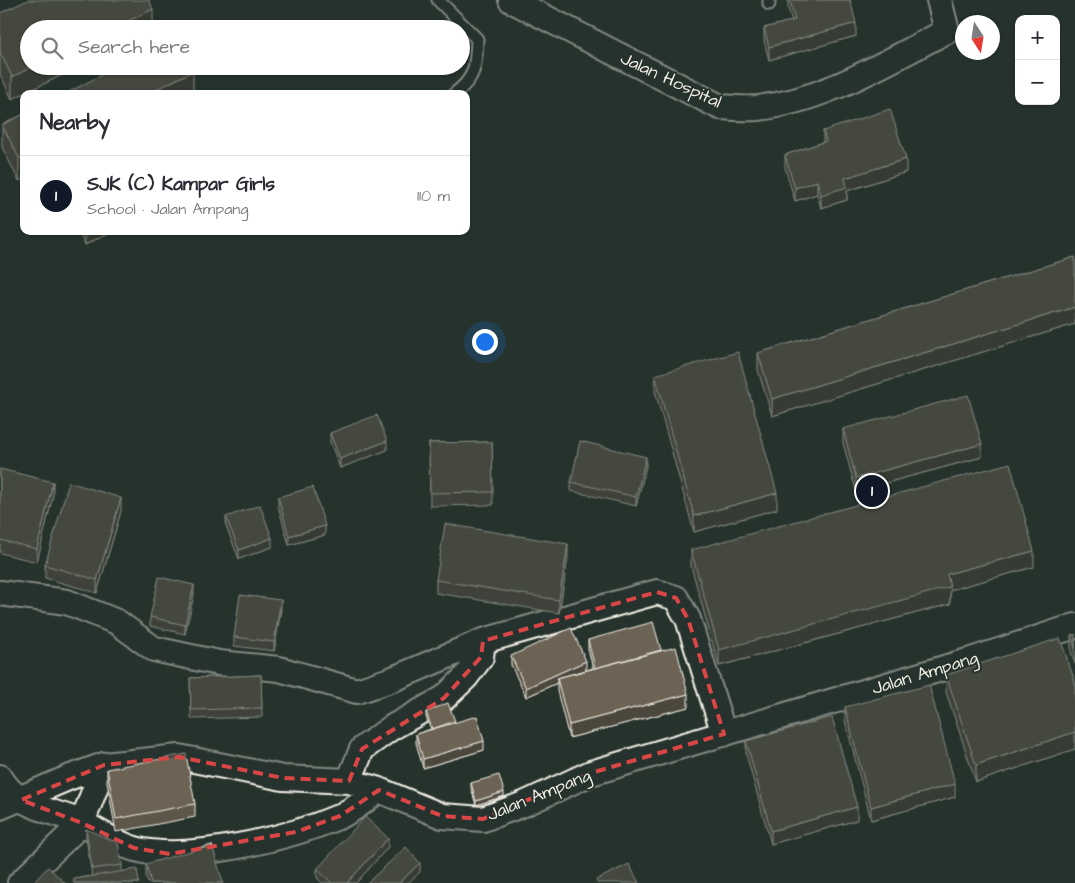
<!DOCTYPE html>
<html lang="en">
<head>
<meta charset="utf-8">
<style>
	:root { --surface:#fff; --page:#f2f2f3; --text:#2b2b33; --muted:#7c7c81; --line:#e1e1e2; --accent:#111827 }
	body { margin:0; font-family:"Architects Daughter",sans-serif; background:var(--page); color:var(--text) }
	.controls { position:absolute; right:15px; top:15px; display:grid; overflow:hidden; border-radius:10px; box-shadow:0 1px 4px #0004 }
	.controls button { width:45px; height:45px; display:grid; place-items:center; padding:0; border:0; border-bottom:1px solid var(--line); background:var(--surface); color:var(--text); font:25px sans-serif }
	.compass { position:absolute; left:955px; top:15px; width:45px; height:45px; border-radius:50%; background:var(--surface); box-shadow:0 1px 4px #0004; rotate:168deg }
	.you { position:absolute; left:484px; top:341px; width:18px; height:18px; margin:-12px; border:4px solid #fff; border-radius:50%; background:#1a73e8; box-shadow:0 0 0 8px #1a73e833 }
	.badge { display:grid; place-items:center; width:32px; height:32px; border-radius:50%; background:var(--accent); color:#fff; font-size:16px; font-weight:700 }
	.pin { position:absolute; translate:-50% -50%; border:2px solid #fff; box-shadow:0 1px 5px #0006 }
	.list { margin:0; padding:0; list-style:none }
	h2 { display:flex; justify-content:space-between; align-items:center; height:65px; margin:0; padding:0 20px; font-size:21px }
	h2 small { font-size:16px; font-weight:400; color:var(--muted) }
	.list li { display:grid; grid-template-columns:32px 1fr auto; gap:15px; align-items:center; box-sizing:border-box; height:80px; padding:0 20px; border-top:1px solid var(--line) }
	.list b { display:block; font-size:19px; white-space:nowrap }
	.list p { margin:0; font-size:16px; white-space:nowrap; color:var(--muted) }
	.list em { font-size:16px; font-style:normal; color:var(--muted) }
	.icon { flex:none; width:28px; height:28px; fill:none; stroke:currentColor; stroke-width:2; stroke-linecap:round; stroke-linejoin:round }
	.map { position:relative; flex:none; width:1075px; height:883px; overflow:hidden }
	.search { position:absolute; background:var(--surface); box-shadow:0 1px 4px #0004; left:20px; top:20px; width:450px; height:55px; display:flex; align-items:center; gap:12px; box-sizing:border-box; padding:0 18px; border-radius:28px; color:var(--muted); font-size:19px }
	.panel { position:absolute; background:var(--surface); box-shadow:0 1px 4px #0004; left:20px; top:90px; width:450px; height:145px; border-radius:10px }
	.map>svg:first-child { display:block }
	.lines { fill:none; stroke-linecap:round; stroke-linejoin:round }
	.lane-casing { stroke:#f4f1e8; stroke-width:15 }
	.street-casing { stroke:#f4f1e8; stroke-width:28 }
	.lane { stroke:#26332d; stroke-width:11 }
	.street { stroke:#26332d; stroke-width:24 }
	.wall { fill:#5d5649; stroke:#f4f1e8 }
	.shaded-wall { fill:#4c463c; stroke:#f4f1e8 }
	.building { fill:#6c6455; stroke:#f4f1e8 }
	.marked { fill:none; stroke:#da4645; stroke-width:4; stroke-dasharray:10 6; stroke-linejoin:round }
	.labels { text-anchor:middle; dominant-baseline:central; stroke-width:4; stroke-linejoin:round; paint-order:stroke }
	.street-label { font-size:18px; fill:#f4f1e8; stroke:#26332d }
</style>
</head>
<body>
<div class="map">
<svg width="1075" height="883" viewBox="0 0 1075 883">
	<rect width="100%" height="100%" fill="#26332d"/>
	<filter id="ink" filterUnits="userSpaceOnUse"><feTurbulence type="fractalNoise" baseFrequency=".02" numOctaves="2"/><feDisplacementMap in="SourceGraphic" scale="10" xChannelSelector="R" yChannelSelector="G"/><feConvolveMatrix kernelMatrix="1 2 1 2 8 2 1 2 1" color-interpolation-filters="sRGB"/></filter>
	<g filter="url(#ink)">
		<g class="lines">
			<defs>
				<path id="lane" d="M438,0L477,39C476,65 476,78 454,94
					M769,0V4"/>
				<path id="street" d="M511,0L720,107C732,108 746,109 758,108C827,100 887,61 947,31L939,0
					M0,593L67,602L117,622L154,649L219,663L279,669L357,691L393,679L483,641L657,592L676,598L688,619L724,734
					M0,777C14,804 47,810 73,819C94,827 113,843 135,849C187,863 289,838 338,817C353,811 366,799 379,790
					M349,781L362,749L391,728L444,698L466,677L481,657L483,641
					M0,807L68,778L104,765L179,757L283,778L349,781L379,790L442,816L483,819L524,804L591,773L971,660L1075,626
					M20,883L82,823L104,765"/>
			</defs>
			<use href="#lane" class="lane-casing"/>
			<use href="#street" class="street-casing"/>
			<use href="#lane" class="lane"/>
			<use href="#street" class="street"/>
		</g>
		<path class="wall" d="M788,0H850L856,36L769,60L764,41V28L792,21L788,8Z
			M0,13L153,29L29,66H81L12,99L0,74Z
			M24,114V178L19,181L2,147V125Z
			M823,131L906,172L847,191V200L821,208L817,194L795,201L785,168V155L823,142Z
			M78,231H112L85,245Z
			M1075,257V324L772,416L758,370V353Z
			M655,375L777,509L694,532L655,391Z
			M843,429L982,457L856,491L843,443Z
			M330,433L387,450L340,468L330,442Z
			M492,442L493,505L430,506L429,443Z
			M646,466L636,506L571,491V482Z
			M0,469L53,495L37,562L0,553Z
			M278,497L325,535L289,545L278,506Z
			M121,511L97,593L45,578V565Z
			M226,517L272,547L239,559L226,526Z
			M691,550L1034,567L950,590V604L719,666L691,566Z
			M568,557L559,613L436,593V580Z
			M194,594L185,634L150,626V617Z
			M281,609L274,651L234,646V637Z
			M1075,634V664L1071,652V635Z
			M588,640L661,650L688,707L569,738L557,691V683L526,697L511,665V656L586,670L593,668L588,649Z
			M261,675L262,717L191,719L190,678Z
			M946,675L1075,682V749L976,782L946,692Z
			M845,707L955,797L871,820L845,720Z
			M426,712L455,722L484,750L423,768L416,743V734L431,729L426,717Z
			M746,741L857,820L771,844L746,754Z
			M107,769L195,804V817L116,832L107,782Z
			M471,783L504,796L476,805L471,788Z
			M86,829L122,865V871L139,883H74V879L92,876L86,838Z
			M388,847L356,883H322L317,878V869Z
			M146,864L223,883H148L146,877Z"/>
		<path class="shaded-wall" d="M153,9V29H112Z
			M856,23V36L769,60V47Z
			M34,66H81L12,99V77Z
			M193,71V93L192,94H147Z
			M24,156V178L19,181V158Z
			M906,159V172L847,191V200L821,208V195L845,178Z
			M817,181V194L795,201V188Z
			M85,231H112L85,245Z
			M1075,307V324L772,416V399Z
			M387,441V450L340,468V459Z
			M982,444V457L856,491V478Z
			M646,457V466L636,506V497Z
			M53,482V495L37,562V549Z
			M777,493V509L694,532V516Z
			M121,498V511L97,593V580Z
			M325,526V535L289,545V536Z
			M272,538V547L239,559V550Z
			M568,544V557L559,613V600Z
			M1034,551V567L950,590V604L719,666V650L947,574Z
			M194,585V594L185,634V625Z
			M281,600V609L274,651V642Z
			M586,661V670L557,678V683L526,697V688Z
			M688,694V707L569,738V725Z
			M1075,732V749L976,782V765Z
			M484,741V750L423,768V759Z
			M955,784V797L871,820V807Z
			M504,792V796L476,805V801Z
			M857,807V820L771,844V831Z
			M388,838V847L356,883H347Z
			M420,863V872L408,883H399Z"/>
		<path class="building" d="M28,0H149L153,9L112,29H29V66H34L12,77L0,52V13Z
			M790,0H850L856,23L769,47L764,28L795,20Z
			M119,66H191L193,71L147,94H65Z
			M890,109L906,159L845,178L847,187L821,195L817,181L795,188L785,155L826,141L823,131Z
			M24,114V156L19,158L2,125Z
			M1075,257V307L772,399L758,353Z
			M738,352L777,493L694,516L655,375Z
			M968,395L982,444L856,478L843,429Z
			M377,415L387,441L340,459L330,433Z
			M580,441L646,457L636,497L571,482Z
			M492,442L493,492L430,493L429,443Z
			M1010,463L1034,551L947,574L950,587L719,650L691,550Z
			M0,469L53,482L37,549L0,540Z
			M69,482L121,498L97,580L45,565Z
			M313,487L325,526L289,536L278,497Z
			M260,505L272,538L239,550L226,517Z
			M445,524L568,544L559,600L436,580Z
			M159,577L194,585L185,625L150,617Z
			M240,595L281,600L274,642L234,637Z
			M653,622L661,650L595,668L588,640Z
			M571,628L586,661L526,688L511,656Z
			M1075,634V648L1071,635Z
			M1060,638L1075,682V732L976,765L946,675Z
			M676,647L688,694L569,725L557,678Z
			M261,675L262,708L191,710L190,678Z
			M929,685L955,784L871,807L845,707Z
			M448,703L455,721L432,729L426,712Z
			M477,716L484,741L423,759L416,734Z
			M832,717L857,807L771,831L746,741Z
			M186,754L195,804L116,819L107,769Z
			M499,775L504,792L476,801L471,783Z
			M365,817L388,838L347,883H332L317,869Z
			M86,829L118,843L122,865L92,869Z
			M212,845L223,883H151L146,864Z
			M406,847L420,863L399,883H367Z
			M629,864L639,883H597L596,880Z
			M48,867L65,883H33Z
			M137,869L139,883H74V879Z"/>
	</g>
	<path d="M0 0H1075V883H0ZM657,592L676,598L688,619L724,734L591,773L483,819L442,816L379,790L340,816L296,832L170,854L134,848L82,823L21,800L104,765L179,757L283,778L349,781L362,749L444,698L481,657L483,641Z" fill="#26332d" fill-opacity=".55" fill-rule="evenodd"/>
	<path class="marked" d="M657,592L676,598L688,619L724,734L591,773L483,819L442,816L379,790L340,816L296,832L170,854L134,848L82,823L21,800L104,765L179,757L283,778L349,781L362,749L444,698L481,657L483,641Z"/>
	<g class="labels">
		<g class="street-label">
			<text transform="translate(671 80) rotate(25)">Jalan Hospital</text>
			<text transform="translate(925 673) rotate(-17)">Jalan Ampang</text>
			<text transform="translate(539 795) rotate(-22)">Jalan Ampang</text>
		</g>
	</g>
</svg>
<div class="controls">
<button>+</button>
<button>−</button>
</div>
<svg class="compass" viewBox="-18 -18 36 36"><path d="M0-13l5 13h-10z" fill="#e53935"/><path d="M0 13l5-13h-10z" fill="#7c7c81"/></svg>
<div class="you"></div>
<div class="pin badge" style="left:872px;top:491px">1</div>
<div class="search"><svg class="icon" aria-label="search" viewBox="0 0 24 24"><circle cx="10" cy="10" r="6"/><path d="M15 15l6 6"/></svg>Search here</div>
<section class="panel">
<h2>Nearby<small></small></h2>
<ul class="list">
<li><span class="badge">1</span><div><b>SJK (C) Kampar Girls</b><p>School · Jalan Ampang</p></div><em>110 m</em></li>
</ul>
</section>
</div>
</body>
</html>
